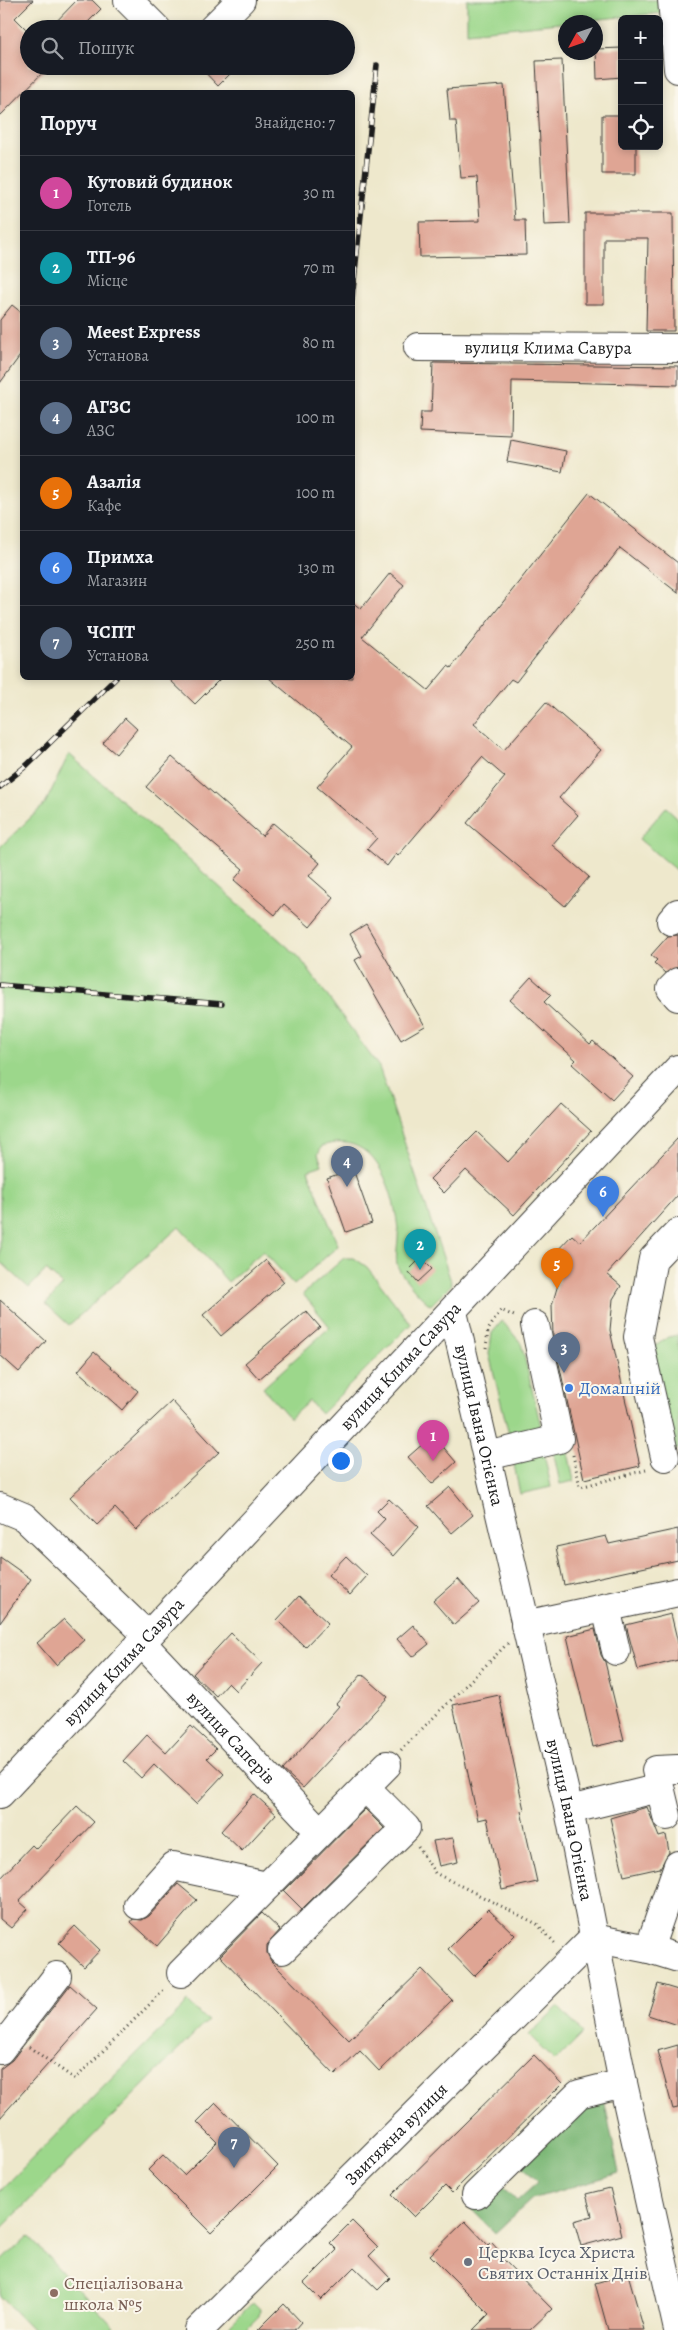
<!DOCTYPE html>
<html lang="uk">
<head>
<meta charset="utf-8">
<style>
	:root { --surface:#171b24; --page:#242831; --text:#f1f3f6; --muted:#9ea1a6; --line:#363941; --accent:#1f6fb2 }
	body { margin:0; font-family:Alegreya,serif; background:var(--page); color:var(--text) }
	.controls { position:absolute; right:15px; top:15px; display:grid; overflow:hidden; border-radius:8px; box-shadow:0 2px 8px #0003 }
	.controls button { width:45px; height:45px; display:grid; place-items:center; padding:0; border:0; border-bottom:1px solid var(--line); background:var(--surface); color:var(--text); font:25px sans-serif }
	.compass { position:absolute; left:558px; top:15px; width:45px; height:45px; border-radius:50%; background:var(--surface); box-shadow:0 2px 8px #0003; rotate:230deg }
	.you { position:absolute; left:340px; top:1460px; width:18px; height:18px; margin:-12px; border:4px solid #fff; border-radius:50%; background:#1a73e8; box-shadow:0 0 0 8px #1a73e833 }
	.badge { display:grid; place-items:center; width:32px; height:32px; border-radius:50%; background:var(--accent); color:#fff; font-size:16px; font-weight:700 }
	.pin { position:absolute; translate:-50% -41px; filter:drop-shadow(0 1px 2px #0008) }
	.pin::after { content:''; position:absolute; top:26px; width:18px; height:15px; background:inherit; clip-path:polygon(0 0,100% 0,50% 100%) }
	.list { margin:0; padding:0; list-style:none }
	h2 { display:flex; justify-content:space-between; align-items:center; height:65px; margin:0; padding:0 20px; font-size:21px }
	h2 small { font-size:16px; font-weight:400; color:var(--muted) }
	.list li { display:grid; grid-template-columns:32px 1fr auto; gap:15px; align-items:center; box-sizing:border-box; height:75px; padding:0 20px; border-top:1px solid var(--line) }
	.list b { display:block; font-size:19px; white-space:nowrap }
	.list p { margin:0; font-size:16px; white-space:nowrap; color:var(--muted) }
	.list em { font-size:16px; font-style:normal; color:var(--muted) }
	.icon { flex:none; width:28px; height:28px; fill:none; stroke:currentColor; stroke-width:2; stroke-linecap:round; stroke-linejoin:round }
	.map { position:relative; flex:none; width:678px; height:2330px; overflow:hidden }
	.search { position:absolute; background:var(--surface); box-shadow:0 2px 8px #0003; left:20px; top:20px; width:335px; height:55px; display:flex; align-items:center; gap:12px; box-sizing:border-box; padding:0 18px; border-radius:28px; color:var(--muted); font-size:19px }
	.panel { position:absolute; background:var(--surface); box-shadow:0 2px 8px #0003; left:20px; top:90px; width:335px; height:590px; border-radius:8px }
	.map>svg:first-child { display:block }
	.green { fill:#9cd78b; stroke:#5c7a54 }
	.forest { fill:#7db877; stroke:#4c6a4a }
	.building { fill:#dfa594 }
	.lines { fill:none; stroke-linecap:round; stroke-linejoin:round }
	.minor-casing { stroke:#3c3b36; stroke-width:30 }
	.path { stroke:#3c3b36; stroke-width:3; stroke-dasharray:1 4; stroke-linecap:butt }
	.minor { stroke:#fff; stroke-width:28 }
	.rail-casing { stroke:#1c1c1c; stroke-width:5.5 }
	.rail { stroke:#fbf7ec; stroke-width:4; stroke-dasharray:11; stroke-linecap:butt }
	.shop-dot { fill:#3f7fe0; stroke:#fbf7ec; stroke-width:2 }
	.worship-dot { fill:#6b7280; stroke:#fbf7ec; stroke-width:2 }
	.education-dot { fill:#8d6e63; stroke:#fbf7ec; stroke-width:2 }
	.labels { text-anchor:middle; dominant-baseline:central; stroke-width:4; stroke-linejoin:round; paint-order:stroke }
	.street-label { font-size:18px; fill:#1c1c1c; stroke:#fbf7ec }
	.shop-label { font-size:18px; fill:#366cbe; stroke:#fbf7ec; text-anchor:start }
	.worship-label { font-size:18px; fill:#5b616d; stroke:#fbf7ec; text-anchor:start }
	.education-label { font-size:18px; fill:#785e54; stroke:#fbf7ec; text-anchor:start }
</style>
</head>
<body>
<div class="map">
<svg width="678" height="2330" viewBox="0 0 678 2330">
	<rect width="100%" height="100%" fill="#fbf7ec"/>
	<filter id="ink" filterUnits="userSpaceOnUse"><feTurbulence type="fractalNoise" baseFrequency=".02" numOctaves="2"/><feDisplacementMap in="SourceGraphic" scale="10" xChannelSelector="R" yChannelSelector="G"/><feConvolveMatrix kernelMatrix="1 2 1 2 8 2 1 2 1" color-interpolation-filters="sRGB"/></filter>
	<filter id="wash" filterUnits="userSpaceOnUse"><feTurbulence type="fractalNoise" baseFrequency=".0096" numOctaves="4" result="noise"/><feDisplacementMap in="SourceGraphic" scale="20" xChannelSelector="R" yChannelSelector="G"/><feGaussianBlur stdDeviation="1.12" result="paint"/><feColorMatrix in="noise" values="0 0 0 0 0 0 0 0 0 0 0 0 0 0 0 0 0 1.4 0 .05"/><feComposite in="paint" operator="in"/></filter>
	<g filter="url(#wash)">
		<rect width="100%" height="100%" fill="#eee8cc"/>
		<path class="green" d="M467,0H661L662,13L467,32Z
			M69,754L299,957L379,1067L452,1284L431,1305C423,1301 399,1273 397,1265C395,1254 399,1241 398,1230C394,1188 374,1128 322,1146L318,1154L322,1165L308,1170L338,1246L294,1285L263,1251L228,1282L179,1227L69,1325L46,1304L63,1285L46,1270L29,1288L0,1261V847L45,804Z
			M666,807L678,818V872L639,839Z
			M344,1258H354L367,1267L411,1324L321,1414L309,1401L290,1418L263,1388L330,1327L303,1294Z
			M502,1321L521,1343L543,1435L511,1443L489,1354L492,1333Z
			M678,1335V1449L672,1451L650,1350L668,1337Z
			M567,1447L574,1481L560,1484L553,1450Z
			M544,1453L551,1487L520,1494L513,1460Z
			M188,2002L207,2021L0,2230V2191Z
			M558,2007L583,2033L555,2061L529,2035Z
			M28,2236L114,2327L110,2330H33L0,2296V2263Z
			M253,2302L260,2309L259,2316L245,2330H225Z"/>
		<path class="forest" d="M603,2094L619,2173L532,2199L495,2233L470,2208L497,2181L517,2201L538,2182L520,2163L584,2100Z"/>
		<g id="blocks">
			<path class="building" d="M0,0H33L15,18L29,32V66H49L0,116Z
				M77,0H92L101,9L81,29H49Z
				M622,48V77L597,79L596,49Z
				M562,60L570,224L544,225L536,61Z
				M199,66H238L218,86Z
				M504,85L515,220H525L526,255L420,257L419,222L480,221L477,177L461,178L456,121H450L447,89Z
				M602,115H622V146H636V174H602Z
				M585,213H673L674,331H646L648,238H604V304H585Z
				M12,305L22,313V353L0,383V320Z
				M433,363L678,366V385L512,381L511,436L420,432L421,412H431Z
				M511,440L566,451L562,472L507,462Z
				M589,493L678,563V593L620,548L516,682L511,679L474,724L504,750L546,702L601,750L559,798L578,815L552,845L589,877L565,906L467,823L505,777L482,757L398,856L396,854L387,866L367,849L377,838L317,787L352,747L269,678H352V602L361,609L390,573L404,585L362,637L428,690L448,666L451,668Z
				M168,678H221L195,704Z
				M125,718L137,729L116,754L103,743Z
				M172,757L262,836L273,823L320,863L309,876L334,898L310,927L284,904L275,915L234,880L243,869L146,787Z
				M366,924L425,1026L401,1040L355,960L362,956L350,934Z
				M678,935V967L665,973L654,963L657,960L651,955L668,936Z
				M531,977L551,995L544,1002L590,1044L593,1041L633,1077L612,1100L572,1064L576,1060L510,1000Z
				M561,1104L591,1131L514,1215L466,1170L444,1193L430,1179L477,1132L508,1162Z
				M678,1138V1195L607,1274L621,1286L613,1299L610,1330L640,1466L584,1479L553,1336L552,1305L561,1274L567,1264L555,1253L572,1235L580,1242Z
				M353,1169L372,1223L346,1232L327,1178Z
				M421,1258L432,1269L418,1282L408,1271Z
				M266,1260L284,1282L221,1336L203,1315Z
				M0,1300L46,1341L19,1372L0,1355Z
				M306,1311L320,1327L259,1379L245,1363Z
				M94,1352L138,1391L122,1410L78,1371Z
				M172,1401L219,1452L136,1530L115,1508L97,1525L70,1497Z
				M433,1435L456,1462L432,1484L408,1457Z
				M450,1487L473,1515L452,1533L428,1506Z
				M389,1499L419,1527L393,1556L370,1535L385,1519L377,1511Z
				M678,1529V1560L564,1585L556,1547L606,1536L609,1544Z
				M346,1556L367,1576L350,1595L328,1575Z
				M0,1557L31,1579L0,1623Z
				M458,1579L479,1603L454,1625L433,1601Z
				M299,1596L328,1623L305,1647L277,1620Z
				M671,1614L678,1643V1660L638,1670L626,1625Z
				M64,1619L84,1640L56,1665L37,1643Z
				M413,1625L429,1644L413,1657L397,1639Z
				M595,1629L601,1655L605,1662L624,1740L593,1747L567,1636Z
				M231,1633L262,1663L236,1691L228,1683L216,1696L193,1674Z
				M362,1674L388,1697L303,1788L283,1770L339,1706L336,1704Z
				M499,1695L524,1810L521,1811L537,1882L502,1890L487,1818L478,1820L453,1705Z
				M191,1726L216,1749L207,1758L224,1774L196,1804L154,1764L141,1778L123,1761L147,1735L166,1753Z
				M254,1794L276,1814L242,1851L221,1831Z
				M77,1806L94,1822L19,1901L28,1909L11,1928L0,1919V1879L32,1845L36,1849Z
				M647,1807L659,1837L666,1835L669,1852L660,1868L624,1876L610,1818Z
				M365,1809L384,1828L302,1909L284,1891Z
				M453,1838L458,1862L439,1866L433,1841Z
				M178,1884L197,1900L157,1946L131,1922L133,1919L142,1920L149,1916Z
				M488,1909L515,1935L474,1976L448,1949Z
				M262,1913L280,1930L267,1945V1953L271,1961L349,2040L422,1969L452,2000L379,2071L360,2051L335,2075L220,1956Z
				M75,1926L100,1950L84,1967L59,1943Z
				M658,1984L678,1990V2025L648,2015Z
				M70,1985L97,2009L0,2118V2069L12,2060Z
				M678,2045V2108L673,2109L657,2051Z
				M534,2055L562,2084L452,2193L445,2186L414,2217L392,2195Z
				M216,2103L278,2166L211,2233L148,2170L163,2155L184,2175L217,2142L197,2122Z
				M610,2188L622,2235L581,2246L574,2221L592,2216L586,2194Z
				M352,2221L378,2247L369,2256L390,2278L378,2290L354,2267L321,2300L304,2283L337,2250L330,2243Z
				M465,2221L488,2245L491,2242L502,2254L500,2256L552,2309L530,2330H473L489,2314L430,2255Z
				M628,2274L644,2330H608L595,2283Z
				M284,2304L301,2322L294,2330H258Z"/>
		</g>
	</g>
	<g filter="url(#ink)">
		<use href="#blocks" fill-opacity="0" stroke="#3c3b36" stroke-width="1"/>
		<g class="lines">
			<defs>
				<g id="minor">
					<path d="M128,0L157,29"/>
					<path d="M672,0L678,69"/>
					<path d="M212,29L241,0"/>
					<path id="s1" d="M418,347L678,348"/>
					<path d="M671,921L678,913"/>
					<path d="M678,982L671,989L678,997"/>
					<path id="s2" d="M453,1312L569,1810L623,2083L678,2330"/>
					<path d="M487,1456L559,1439L535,1325"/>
					<path d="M665,1457L638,1337L653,1259L678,1233"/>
					<path d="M0,1507L24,1517L148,1636"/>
					<path d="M606,1608L616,1651"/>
					<path d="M525,1625L678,1592"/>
					<path id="s3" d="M142,1643L320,1832"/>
					<path id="s4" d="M0,1794L678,1069"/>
					<path d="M569,1810L660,1788"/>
					<path d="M667,1816L656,1770L678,1769"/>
					<path d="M138,1905L173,1866L267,1886"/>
					<path d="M649,1949L678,1865"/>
					<path d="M282,1950L406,1828L365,1787"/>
					<path d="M181,1973L387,1765"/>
					<path d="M0,2050L57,1976"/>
					<path d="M476,2195L579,2094L623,2083"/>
					<path id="s5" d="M199,2330L593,1938L649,1949L678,1958"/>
				</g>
			</defs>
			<use href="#minor" class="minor-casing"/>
			<path class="path" d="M486,1348L488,1330L501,1310L514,1316
				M573,1455L580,1487L646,1470
				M401,1750L508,1643
				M418,1847L435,1873L537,1924L555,1943
				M29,2047L75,2079L165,1989"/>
			<use href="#minor" class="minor"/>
			<defs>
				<path id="rail" d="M352,300L377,65
					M0,787L27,765L116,678
					M0,985L222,1004"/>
			</defs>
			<use href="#rail" class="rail-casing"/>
			<use href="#rail" class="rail"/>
		</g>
	</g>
	<circle class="shop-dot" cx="569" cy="1388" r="5"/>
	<circle class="worship-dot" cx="468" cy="2262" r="5"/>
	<circle class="education-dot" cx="54" cy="2293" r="5"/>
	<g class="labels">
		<g class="street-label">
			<text stroke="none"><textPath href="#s1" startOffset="130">вулиця Клима Савура</textPath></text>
			<text stroke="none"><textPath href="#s4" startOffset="586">вулиця Клима Савура</textPath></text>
			<text stroke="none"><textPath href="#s2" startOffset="116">вулиця Івана Огієнка</textPath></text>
			<text stroke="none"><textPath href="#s4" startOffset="181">вулиця Клима Савура</textPath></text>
			<text stroke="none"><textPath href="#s3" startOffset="130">вулиця Саперів</textPath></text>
			<text stroke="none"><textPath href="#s2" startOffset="521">вулиця Івана Огієнка</textPath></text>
			<text stroke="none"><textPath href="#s5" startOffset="278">Звитяжна вулиця</textPath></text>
		</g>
		<g class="shop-label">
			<text x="579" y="1388">Домашній</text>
		</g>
		<g class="worship-label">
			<text x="478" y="2252">Церква Ісуса Христа<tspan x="478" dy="21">Святих Останніх Днів</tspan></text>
		</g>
		<g class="education-label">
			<text x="64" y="2283">Спеціалізована<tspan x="64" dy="21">школа №5</tspan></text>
		</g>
	</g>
</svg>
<div class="controls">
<button>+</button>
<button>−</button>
<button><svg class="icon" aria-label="locate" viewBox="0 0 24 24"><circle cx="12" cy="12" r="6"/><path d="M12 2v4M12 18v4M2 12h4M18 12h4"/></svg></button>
</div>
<svg class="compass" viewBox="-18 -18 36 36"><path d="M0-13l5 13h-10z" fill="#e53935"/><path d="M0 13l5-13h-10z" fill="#9ea1a6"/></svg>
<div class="you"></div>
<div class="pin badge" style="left:433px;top:1461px;background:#d1479c">1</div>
<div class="pin badge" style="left:420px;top:1270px;background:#0f9aa8">2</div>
<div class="pin badge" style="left:564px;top:1373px;background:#5c6f8a">3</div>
<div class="pin badge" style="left:347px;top:1187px;background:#5c6f8a">4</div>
<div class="pin badge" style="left:557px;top:1289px;background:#e8710a">5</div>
<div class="pin badge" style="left:603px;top:1217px;background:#3f7fe0">6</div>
<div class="pin badge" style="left:234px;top:2168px;background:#5c6f8a">7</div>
<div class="search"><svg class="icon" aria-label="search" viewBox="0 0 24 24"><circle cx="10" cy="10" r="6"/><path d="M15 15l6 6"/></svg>Пошук</div>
<section class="panel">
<h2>Поруч<small>Знайдено: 7</small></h2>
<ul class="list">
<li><span class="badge" style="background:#d1479c">1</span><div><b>Кутовий будинок</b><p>Готель</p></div><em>30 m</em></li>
<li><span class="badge" style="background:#0f9aa8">2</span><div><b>ТП-96</b><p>Місце</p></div><em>70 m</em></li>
<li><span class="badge" style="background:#5c6f8a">3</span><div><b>Meest Express</b><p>Установа</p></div><em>80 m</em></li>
<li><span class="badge" style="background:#5c6f8a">4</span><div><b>АГЗС</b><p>АЗС</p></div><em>100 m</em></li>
<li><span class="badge" style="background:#e8710a">5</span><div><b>Азалія</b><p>Кафе</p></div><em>100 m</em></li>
<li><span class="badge" style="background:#3f7fe0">6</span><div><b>Примха</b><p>Магазин</p></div><em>130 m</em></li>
<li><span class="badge" style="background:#5c6f8a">7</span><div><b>ЧСПТ</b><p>Установа</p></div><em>250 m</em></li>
</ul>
</section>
</div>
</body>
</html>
